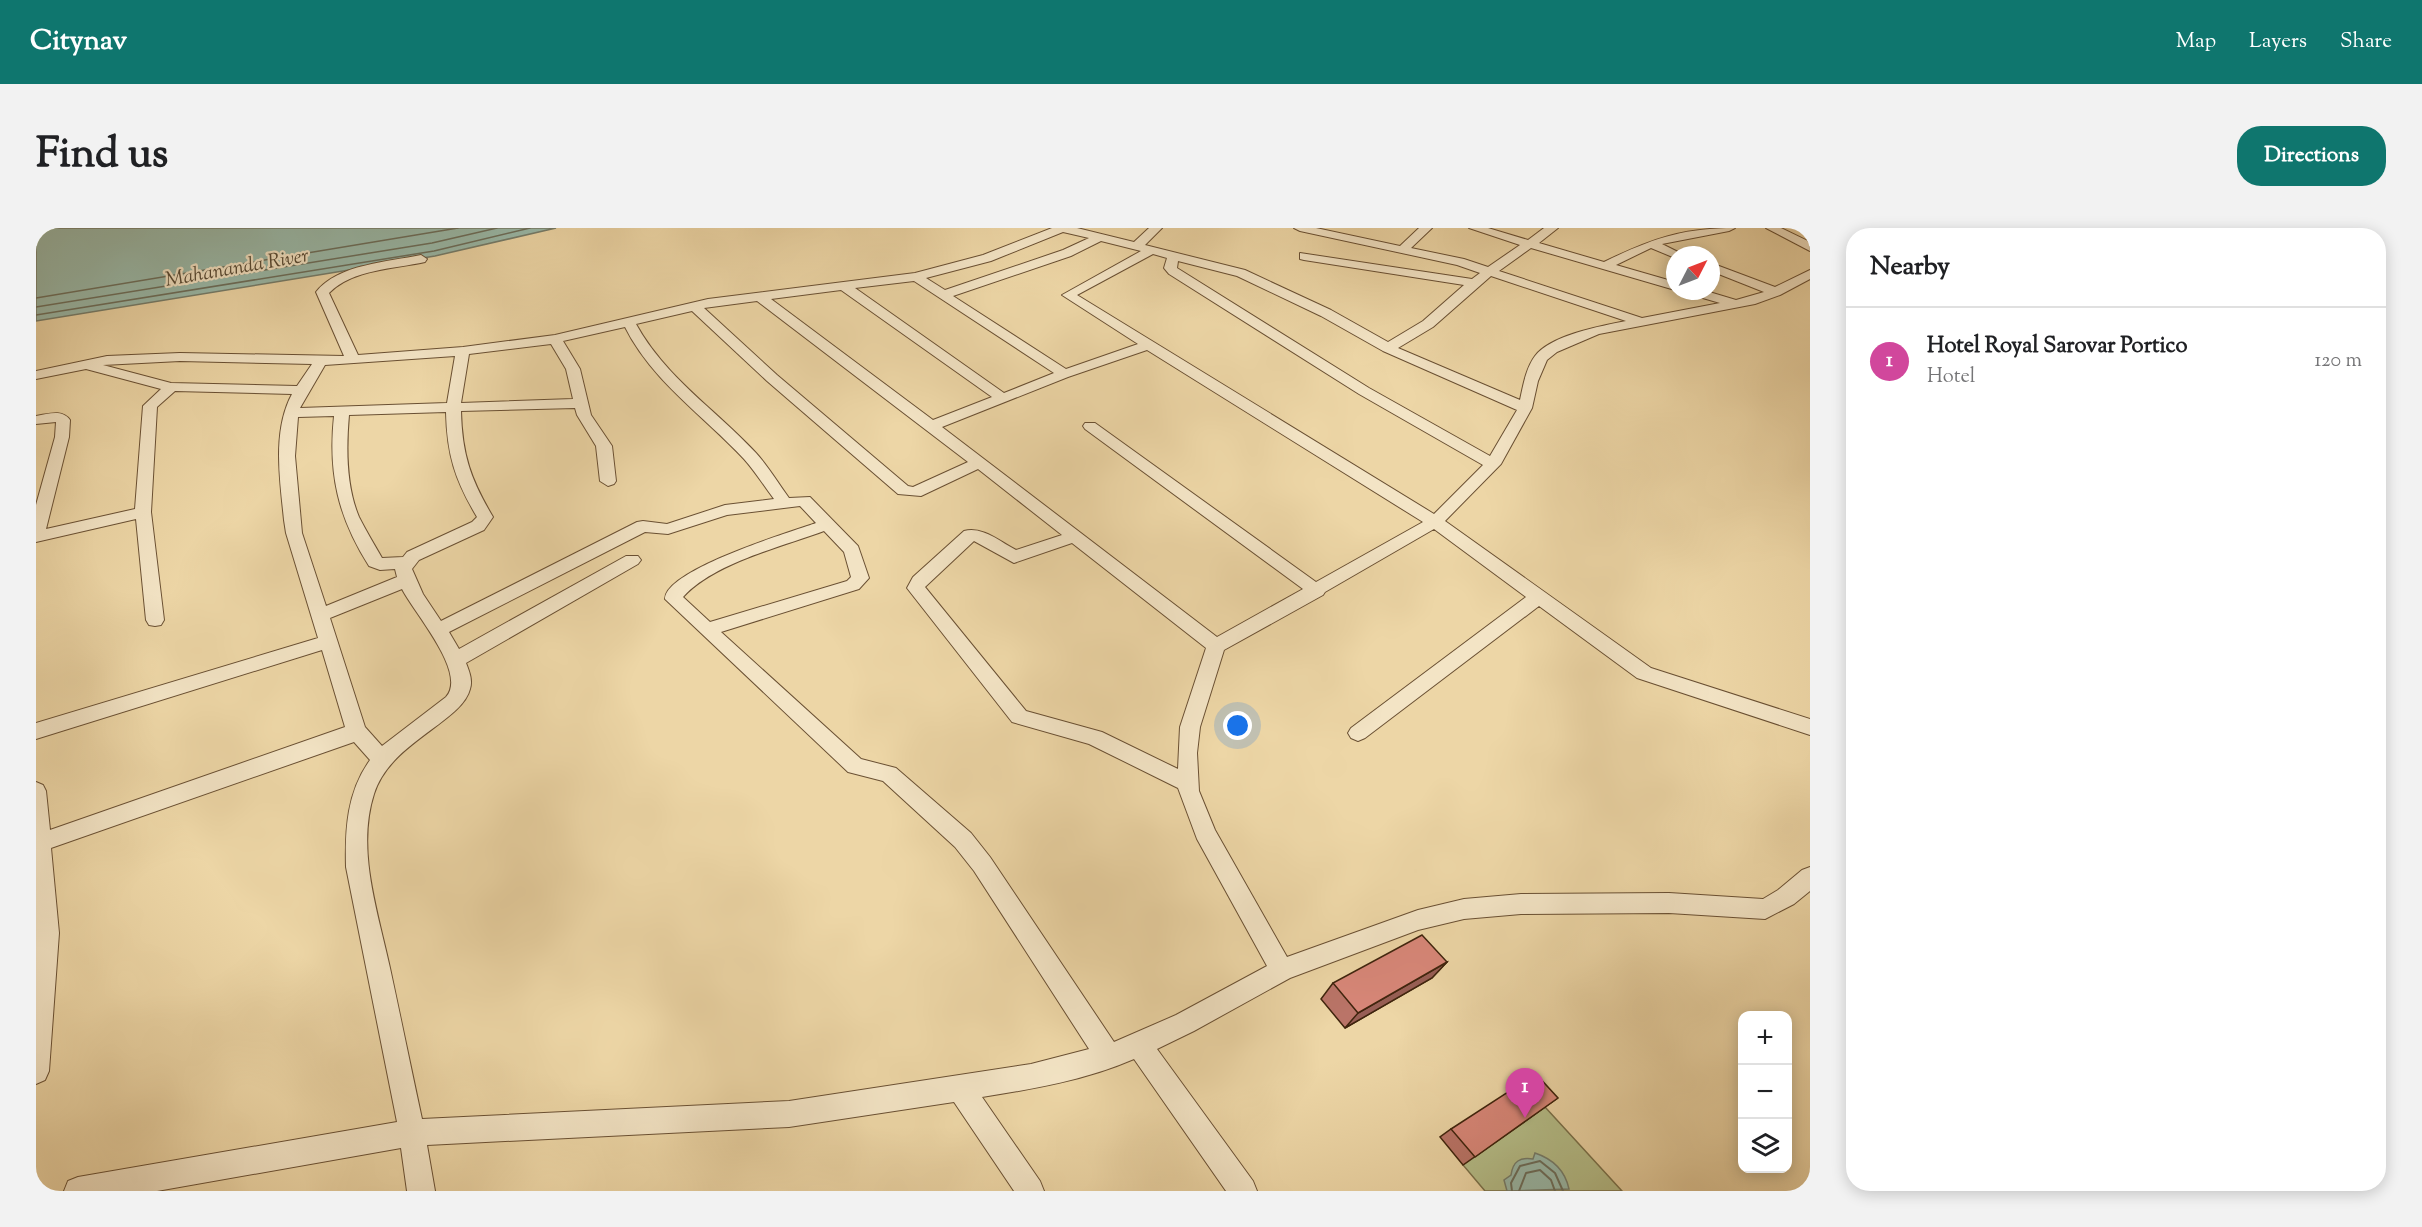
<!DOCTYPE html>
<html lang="en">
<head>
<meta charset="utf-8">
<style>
	:root { --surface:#fff; --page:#f2f2f2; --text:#202124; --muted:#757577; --line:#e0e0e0; --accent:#0f766e }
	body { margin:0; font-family:"Sorts Mill Goudy",serif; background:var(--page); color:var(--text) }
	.controls { position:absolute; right:18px; bottom:18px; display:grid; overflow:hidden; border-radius:12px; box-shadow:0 3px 15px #0003 }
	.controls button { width:54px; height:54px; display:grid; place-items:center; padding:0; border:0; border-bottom:2px solid var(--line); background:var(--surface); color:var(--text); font:30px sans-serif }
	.compass { position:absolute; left:1630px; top:18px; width:54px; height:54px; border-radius:50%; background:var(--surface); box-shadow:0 3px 15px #0003; rotate:48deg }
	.you { position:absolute; left:1202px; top:498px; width:21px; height:21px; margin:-15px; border:4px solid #fff; border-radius:50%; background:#1a73e8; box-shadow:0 0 0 9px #1a73e833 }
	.badge { display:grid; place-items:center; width:39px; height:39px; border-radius:50%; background:var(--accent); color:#fff; font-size:20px; font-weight:700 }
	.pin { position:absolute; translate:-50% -50px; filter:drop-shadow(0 2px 3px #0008) }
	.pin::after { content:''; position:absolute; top:32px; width:21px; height:18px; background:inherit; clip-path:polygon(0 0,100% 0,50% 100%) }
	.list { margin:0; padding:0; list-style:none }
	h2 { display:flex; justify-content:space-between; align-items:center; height:78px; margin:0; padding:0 24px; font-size:26px }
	h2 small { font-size:20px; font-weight:400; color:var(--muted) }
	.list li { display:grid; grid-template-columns:39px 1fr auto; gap:18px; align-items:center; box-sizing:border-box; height:108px; padding:0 24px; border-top:2px solid var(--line) }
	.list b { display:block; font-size:22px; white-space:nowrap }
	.list p { margin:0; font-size:20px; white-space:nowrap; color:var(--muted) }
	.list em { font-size:20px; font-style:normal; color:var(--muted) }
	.icon { flex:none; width:33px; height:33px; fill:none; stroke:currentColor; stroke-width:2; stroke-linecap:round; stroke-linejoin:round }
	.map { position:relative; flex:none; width:1774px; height:963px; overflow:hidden; border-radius:24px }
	header { display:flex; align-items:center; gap:36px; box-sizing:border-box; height:84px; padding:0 30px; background:var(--accent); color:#fff }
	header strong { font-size:28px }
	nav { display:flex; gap:33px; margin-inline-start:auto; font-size:21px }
	.intro { display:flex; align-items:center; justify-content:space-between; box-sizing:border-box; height:144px; padding:0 36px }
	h1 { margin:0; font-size:42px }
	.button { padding:15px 27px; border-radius:24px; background:var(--accent); color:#fff; font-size:21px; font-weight:700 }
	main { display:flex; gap:36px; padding:0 36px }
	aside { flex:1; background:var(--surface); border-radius:24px; box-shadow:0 3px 15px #0003 }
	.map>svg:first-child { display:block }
	.green { fill:#b5be89; stroke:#7a714b; stroke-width:1.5 }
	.water { fill:#99b9a9; stroke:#757d6b; stroke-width:1.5 }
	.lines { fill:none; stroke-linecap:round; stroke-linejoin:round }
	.shore-far1 { stroke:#6c6e5b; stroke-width:1.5 }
	.shore { stroke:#6c6e5b; stroke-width:2 }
	.minor-casing { stroke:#6a5033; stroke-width:2 }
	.minor { fill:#f3e4c5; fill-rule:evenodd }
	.wall { fill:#ba7468; stroke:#3f240d; stroke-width:1.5 }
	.shaded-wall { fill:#975e55; stroke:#3f240d; stroke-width:1.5 }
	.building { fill:#d88779; stroke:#3f240d; stroke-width:1.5 }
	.labels { text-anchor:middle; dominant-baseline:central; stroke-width:4.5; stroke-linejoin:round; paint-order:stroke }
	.far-water-label { font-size:20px; font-style:italic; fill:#564934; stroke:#f3e4c5 }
</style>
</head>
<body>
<header>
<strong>Citynav</strong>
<nav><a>Map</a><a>Layers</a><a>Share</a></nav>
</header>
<div class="intro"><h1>Find us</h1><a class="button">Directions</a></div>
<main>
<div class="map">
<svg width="1774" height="963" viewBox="0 0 1774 963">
	<rect width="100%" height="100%" fill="#edd6a6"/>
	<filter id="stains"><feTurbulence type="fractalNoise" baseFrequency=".00333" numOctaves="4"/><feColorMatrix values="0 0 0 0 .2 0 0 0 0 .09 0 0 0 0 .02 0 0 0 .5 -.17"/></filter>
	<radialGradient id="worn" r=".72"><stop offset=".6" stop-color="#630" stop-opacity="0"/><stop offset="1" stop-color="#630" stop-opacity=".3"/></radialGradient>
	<path class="green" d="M1509,879L1586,963H1449L1427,937Z"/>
	<path class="water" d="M0,0H520L399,28L0,93Z
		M1499,925C1517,931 1529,942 1533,961L1471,963L1468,952L1475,947C1477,933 1484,929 1497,931Z"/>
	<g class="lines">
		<path class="shore-far1" d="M0,70L422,0
			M0,79L396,15L461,0
			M0,87L398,23L494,0"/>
		<path class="shore" d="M1476,963L1475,955L1484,938L1504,933L1519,945L1527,963
			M1483,963L1490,945L1504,942L1515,952L1519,963"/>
		<defs>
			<path id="minor" d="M1016,0H1041L1098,14L1113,0H1126L1109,17L1209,42L1295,82L1352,114L1387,93L1428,57L1268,32L1264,31V25L1436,51L1444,45L1421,37L1264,3L1258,0H1280L1364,18L1383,0H1396L1375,20L1428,31L1452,39L1484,17L1433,0H1452L1492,12L1508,0H1522L1503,15L1568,34C1615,11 1646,0 1699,0L1693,3L1626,16L1648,27H1639V30L1615,20L1580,37L1639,54V62L1495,20L1463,43L1606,90L1684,75L1653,66L1651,63H1670L1700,72L1728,64L1675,43V35L1739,59L1774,42V51L1744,67L1719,76L1563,106L1521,124L1511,132L1502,153L1496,180L1465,236L1409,293L1615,440L1774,491V507L1601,450L1503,378L1329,510L1322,513L1315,510L1312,505L1315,500L1490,369L1398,301L1289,364L1287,367L1188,422L1164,499L1161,525L1163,563L1179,602L1251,729L1382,682L1428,671L1485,666L1633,665L1727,671L1742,662L1766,642L1774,639V663L1758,676L1729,691L1633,685L1485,686L1428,691L1382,702L1254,750L1158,803L1121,821L1217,953L1221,963H1190L1098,831C1050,852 997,861 946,869L1004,953L1008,963H978L918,874L753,899L391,917L399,963H371L365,920L121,963H28L32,953L42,949L361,894L310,639C309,601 311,564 334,532L318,514L15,620L23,705L13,843L9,852L0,856V554L7,557L10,563L14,602L309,499L286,422L0,511V495L282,410L250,305L248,292C244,252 236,203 256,166L139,163L121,179L115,284L128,392L125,397L119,398L113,397L110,392L100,291L0,314V277L19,209L20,194L0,196V188C13,186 26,181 34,192L33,209L10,301L99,281L107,178L125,161L50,141L0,151V143L71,128L144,125L308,128L280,64C302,36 352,34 385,27L391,31L389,34C358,41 317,41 293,65L322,127L427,119L519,107L672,71L879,45L947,27ZM1027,4L1053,10L1027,22L909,62L890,50L955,33ZM1065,13L1105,23L1026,67L1102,116L1030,141L917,68L1035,28ZM1117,26L1131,30L1128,40L1133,46L1323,166L1447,237L1398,286L1041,67ZM1142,33L1201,48L1285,88L1347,123L1481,182L1454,228L1333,160L1141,40ZM1455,48L1590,93C1565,98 1515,107 1499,128C1490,140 1487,158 1484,172L1362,120L1397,99ZM878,53L1018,145L968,165L819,60ZM805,62L956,169L897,192L735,71ZM721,73L932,234L877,259L872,258L741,147L668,80ZM656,83L731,153L862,266L885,268L942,241L1026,307L980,322C964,314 947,298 928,303L877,349L871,360L976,494L1053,516L1142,560L1161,611L1231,738L1140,787L1078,814L954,629L935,605L860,540L825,531L685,404L823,361L833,350L822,318L774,269L753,270C742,255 732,238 720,225C679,181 629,149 600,96ZM589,99C616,153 667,187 708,231C719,243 728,258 738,271L689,277L631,296L607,293L601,294L405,393L387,366L376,341L383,332L448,302L457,289C435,252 426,227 425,183L539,180L541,187L560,218L564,253L572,258L578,256L580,253L576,218L555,187L544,141L527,113ZM515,116L530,141L537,171L425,175L433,126ZM1111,122L1387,294L1280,354L1059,195H1049L1047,198L1049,201L1267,361L1181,409L906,199L1032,149ZM419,128L411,175L264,180L289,137ZM144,133L276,136L261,158L135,155L67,137ZM410,184C411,227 419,252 441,289L436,294L371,324L367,329L346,330C338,316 330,303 323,289C310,258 310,221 313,187ZM298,188C292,246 302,289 333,338L344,342L359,341L361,349L290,378L266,305L259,228L262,189ZM764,278L780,295C754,304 629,342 629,371L812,544L847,553L919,619L938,643L1053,821L995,836L753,873L386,891C375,841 365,790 354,740C342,684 320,622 338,566C354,514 426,494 434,461C437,452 433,443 430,435L602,336L605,332L602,328H590L423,421L413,404L609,304L632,306L691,287ZM788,303L808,324L815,349L811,353L674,394L647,369C678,335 745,319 788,303ZM938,313L978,335L1036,315L1170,420L1144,499L1142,541L1066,504L990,483L889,359ZM366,361C378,385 432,445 410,469L346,518L329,499L294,390Z
				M1730,0H1745L1774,14V23Z"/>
		</defs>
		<use href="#minor" class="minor-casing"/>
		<use href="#minor" class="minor"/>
	</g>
	<path class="wall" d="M1411,734L1396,750L1309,800L1285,771L1297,755Z
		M1522,870L1427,937L1404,909L1415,901Z"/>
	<path class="shaded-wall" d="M1411,734L1396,750L1309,800L1322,785Z"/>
	<path class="building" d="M1386,707L1411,734L1322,785L1297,755Z
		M1500,846L1522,870L1439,929L1415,901Z"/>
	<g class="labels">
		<g class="far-water-label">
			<text transform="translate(201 41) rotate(-10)">Mahananda River</text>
		</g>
	</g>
	<rect width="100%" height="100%" filter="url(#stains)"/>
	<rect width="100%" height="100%" fill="url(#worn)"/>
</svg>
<div class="controls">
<button>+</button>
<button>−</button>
<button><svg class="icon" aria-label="layers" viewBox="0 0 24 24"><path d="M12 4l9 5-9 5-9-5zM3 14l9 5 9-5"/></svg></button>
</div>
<svg class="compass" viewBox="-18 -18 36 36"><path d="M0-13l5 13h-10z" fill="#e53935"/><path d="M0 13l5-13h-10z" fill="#757577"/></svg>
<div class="you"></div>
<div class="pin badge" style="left:1489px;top:890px;background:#d1479c">1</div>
</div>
<aside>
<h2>Nearby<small></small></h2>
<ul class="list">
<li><span class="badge" style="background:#d1479c">1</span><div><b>Hotel Royal Sarovar Portico</b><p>Hotel</p></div><em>120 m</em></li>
</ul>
</aside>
</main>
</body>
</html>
